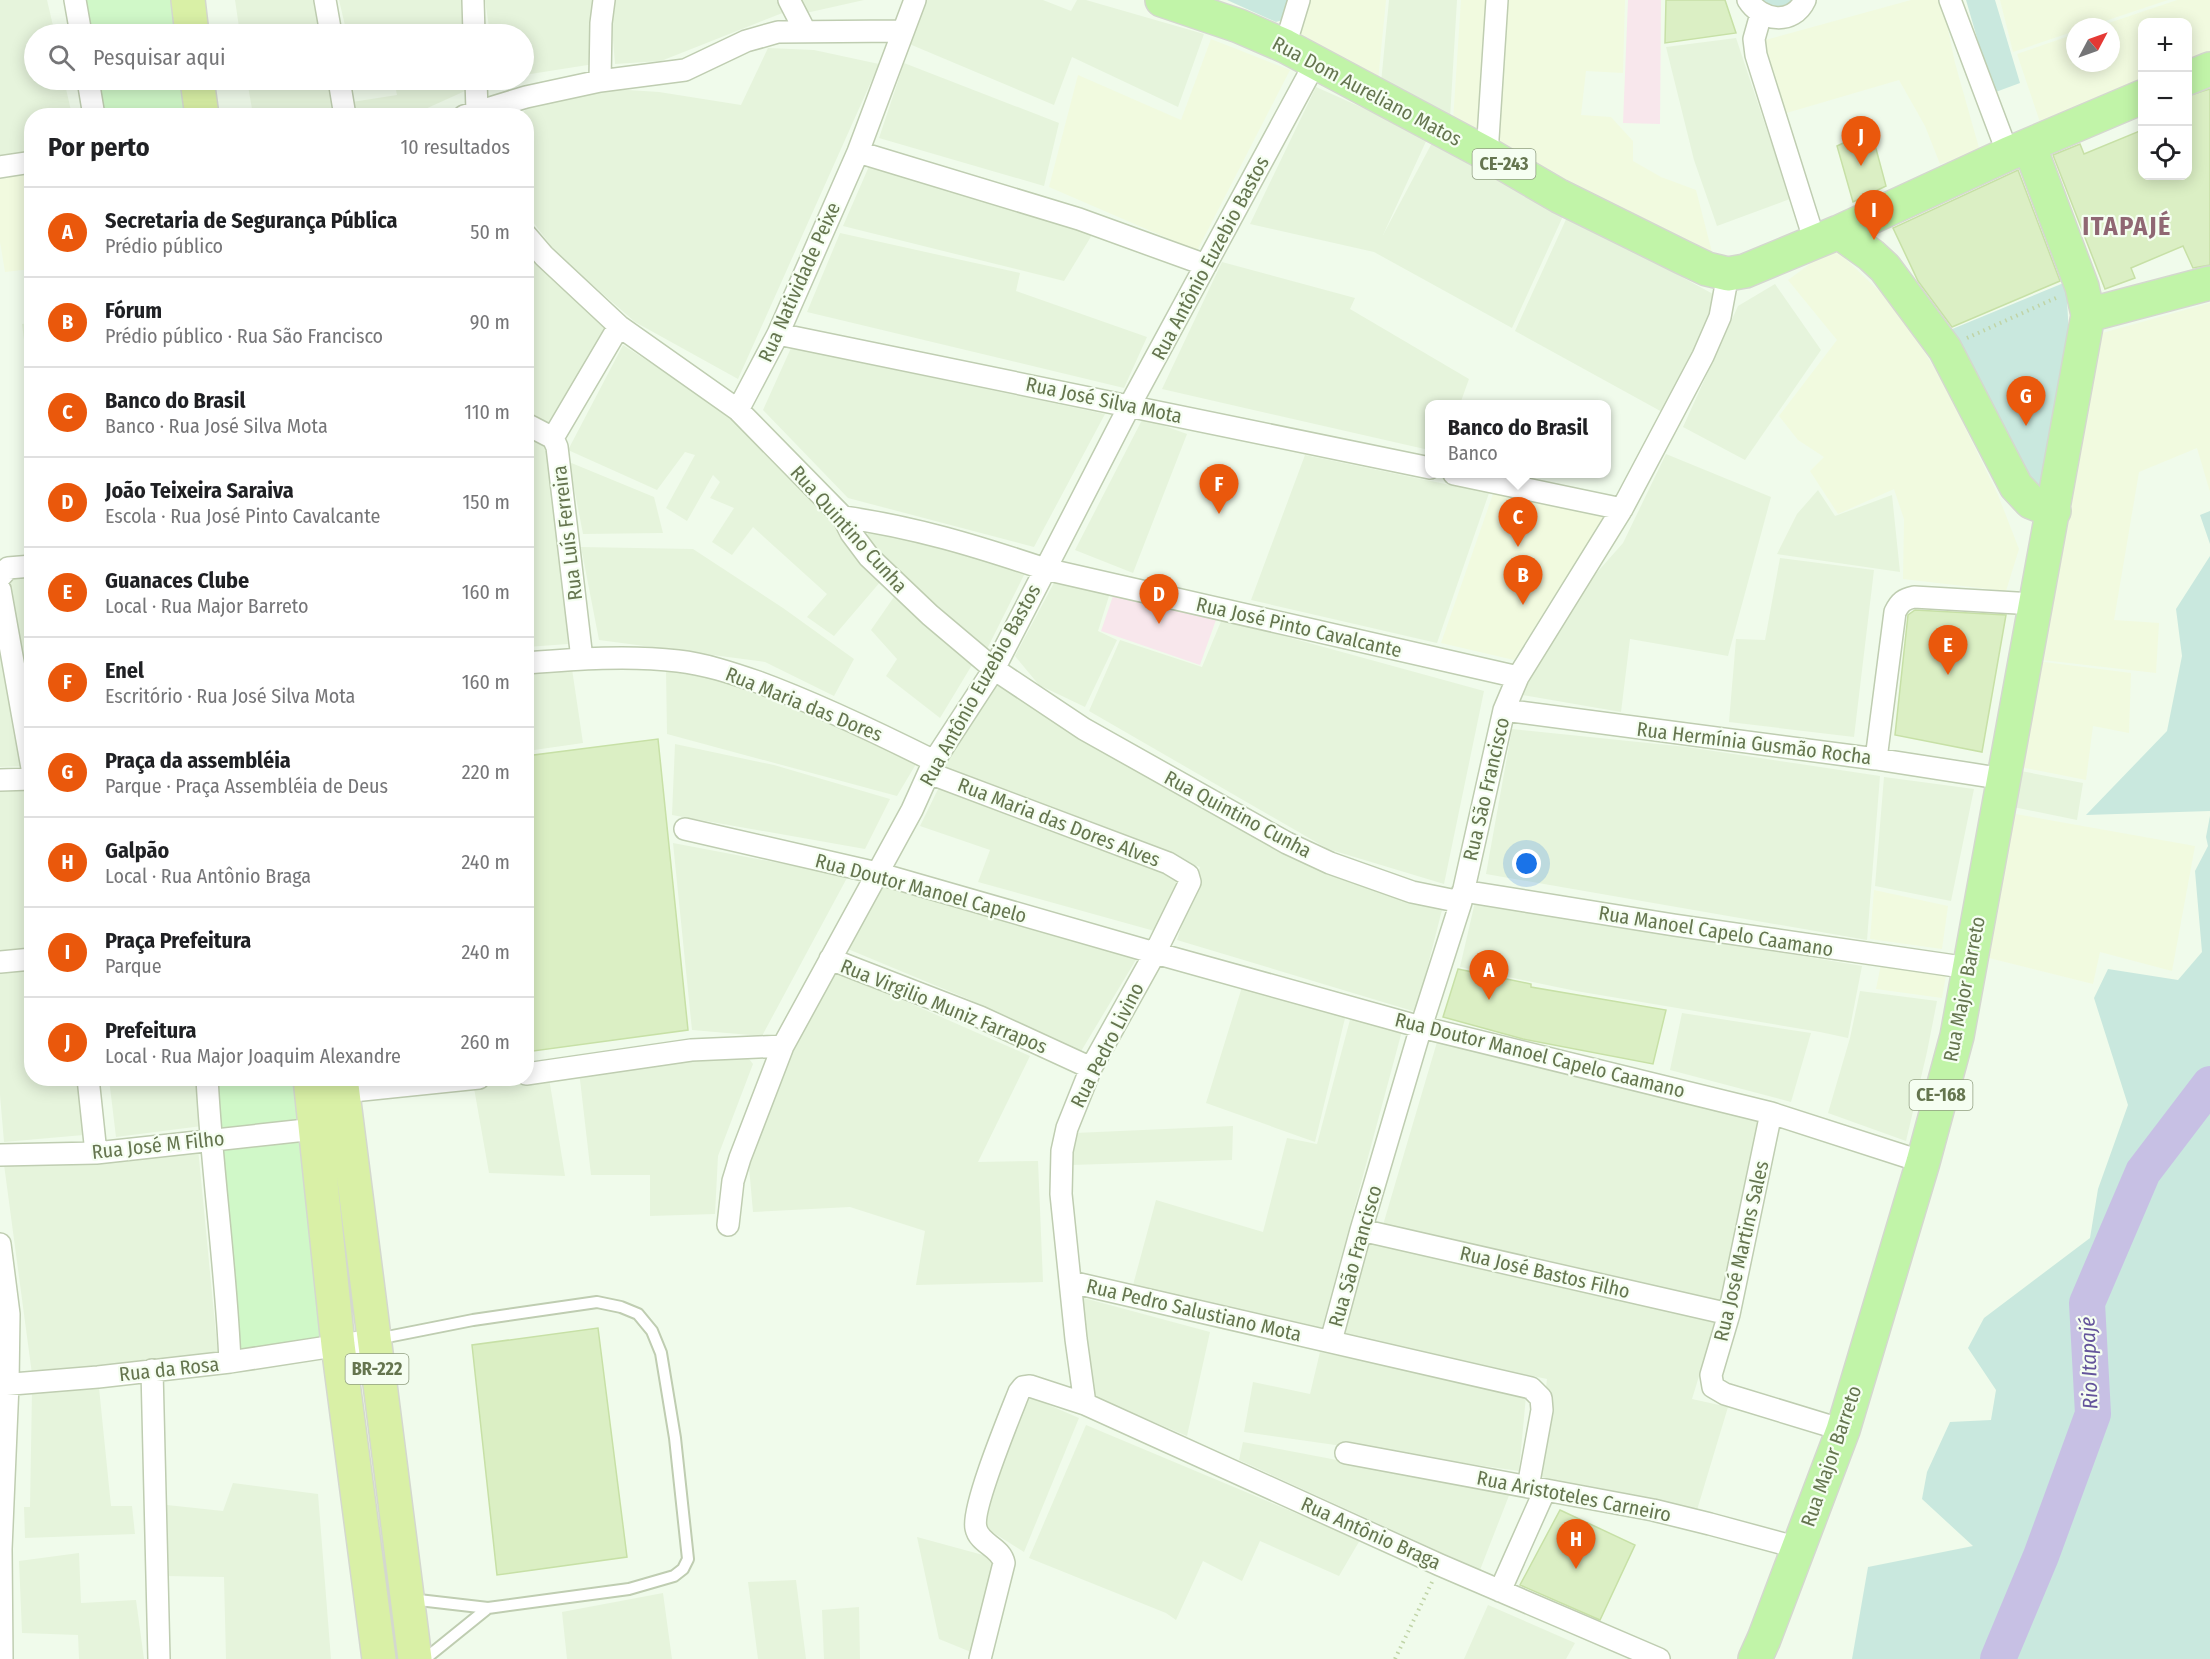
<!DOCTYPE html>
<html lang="pt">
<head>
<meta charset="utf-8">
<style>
	:root { --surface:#fff; --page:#f6f6f6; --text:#202124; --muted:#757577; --line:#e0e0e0; --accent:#ea580c }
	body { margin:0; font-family:"Fira Sans Condensed",sans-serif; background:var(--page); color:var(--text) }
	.controls { position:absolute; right:18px; top:18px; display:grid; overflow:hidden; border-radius:12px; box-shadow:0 3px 15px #0003 }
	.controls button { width:54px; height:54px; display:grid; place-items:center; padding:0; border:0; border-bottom:2px solid var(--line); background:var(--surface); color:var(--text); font:30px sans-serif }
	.compass { position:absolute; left:2066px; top:18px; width:54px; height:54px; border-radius:50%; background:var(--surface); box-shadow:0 3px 15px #0003; rotate:49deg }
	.you { position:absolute; left:1527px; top:864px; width:21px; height:21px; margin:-15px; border:4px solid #fff; border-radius:50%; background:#1a73e8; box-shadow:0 0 0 9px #1a73e833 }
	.badge { display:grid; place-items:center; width:39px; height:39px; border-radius:50%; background:var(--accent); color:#fff; font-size:20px; font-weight:700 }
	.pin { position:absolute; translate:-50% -50px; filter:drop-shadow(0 2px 3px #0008) }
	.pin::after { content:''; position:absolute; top:32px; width:21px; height:18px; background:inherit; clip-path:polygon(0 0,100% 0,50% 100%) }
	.popup { position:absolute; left:1425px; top:400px; width:186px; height:78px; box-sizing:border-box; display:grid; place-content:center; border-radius:12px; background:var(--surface); filter:drop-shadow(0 2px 4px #0005); font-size:20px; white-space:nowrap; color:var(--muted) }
	.popup b { font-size:22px; color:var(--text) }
	.popup::after { content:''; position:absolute; left:50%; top:100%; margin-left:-12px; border:12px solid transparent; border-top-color:var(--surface) }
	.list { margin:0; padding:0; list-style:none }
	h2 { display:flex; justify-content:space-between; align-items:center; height:78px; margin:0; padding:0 24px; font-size:26px }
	h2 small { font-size:20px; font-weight:400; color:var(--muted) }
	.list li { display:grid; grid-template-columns:39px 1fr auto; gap:18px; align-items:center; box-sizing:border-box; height:90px; padding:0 24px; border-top:2px solid var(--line) }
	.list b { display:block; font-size:22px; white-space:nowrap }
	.list p { margin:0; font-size:20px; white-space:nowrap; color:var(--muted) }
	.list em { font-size:20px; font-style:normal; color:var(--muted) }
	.icon { flex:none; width:33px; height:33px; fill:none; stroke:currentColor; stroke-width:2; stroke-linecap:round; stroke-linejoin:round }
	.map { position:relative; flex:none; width:2210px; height:1659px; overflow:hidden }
	.search { position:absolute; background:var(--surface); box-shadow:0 3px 15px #0003; left:24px; top:24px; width:510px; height:66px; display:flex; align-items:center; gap:15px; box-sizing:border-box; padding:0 21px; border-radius:33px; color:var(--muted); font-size:22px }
	.panel { position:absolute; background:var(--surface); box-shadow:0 3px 15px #0003; left:24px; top:108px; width:510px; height:978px; border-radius:24px }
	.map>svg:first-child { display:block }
	.residential { fill:#e6f4dc }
	.commercial { fill:#f1fadf }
	.education { fill:#f8e7ec }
	.green { fill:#c9e8de }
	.sand { fill:#d0f8c8 }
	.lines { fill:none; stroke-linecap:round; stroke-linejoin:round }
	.river { stroke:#c7c0e4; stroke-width:36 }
	.building { fill:#dbefc4; stroke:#c7e0a6; stroke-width:1.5 }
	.lane-casing { stroke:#bfcdb1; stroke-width:14 }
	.street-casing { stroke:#bfcdb1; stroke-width:24 }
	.primary-casing { stroke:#d4d8ce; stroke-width:36 }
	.highway-casing { stroke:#d4d8ce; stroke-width:36 }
	.path { stroke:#c0d4a7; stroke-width:4; stroke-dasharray:1.5 4.5; stroke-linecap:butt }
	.lane { stroke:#fff; stroke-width:10 }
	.street { stroke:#fff; stroke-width:21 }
	.primary { stroke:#c1f4a8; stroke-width:33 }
	.highway { stroke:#d9f0a6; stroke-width:33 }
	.labels { text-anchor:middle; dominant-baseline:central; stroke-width:4.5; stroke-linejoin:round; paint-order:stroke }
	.shield { fill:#f5fef1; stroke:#909e80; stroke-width:1.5 }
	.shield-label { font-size:18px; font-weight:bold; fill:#65754f }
	.street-label { font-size:20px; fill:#65754f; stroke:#f5fef1 }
	.water-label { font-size:21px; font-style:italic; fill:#64549b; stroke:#f5fef1 }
	.district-label { font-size:26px; font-weight:bold; letter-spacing:1.5px; fill:#906773; stroke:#f5fef1 }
</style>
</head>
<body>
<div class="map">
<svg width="2210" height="1659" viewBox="0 0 2210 1659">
	<rect width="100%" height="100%" fill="#f0fbeb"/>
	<path class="residential" d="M0,0H47L55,34H34V80H64L72,115L32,116L31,152L0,157Z
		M235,0H319L325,34H240Z
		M339,0H468L467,34H347Z
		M485,0H594L591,12L594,64L524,75V34H490Z
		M614,0H780L785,12L661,61L615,64L611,16Z
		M800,0H864L806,13Z
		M923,0H1043L1071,11L1077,0H1086L1204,34L1178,107L1072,57L1054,105L907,43Z
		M1389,0H1457L1450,118L1381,83Z
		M1736,38L1790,199L1717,226L1694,160L1666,47Z
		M768,48L814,50L879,64L738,379L635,322L557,254L527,214L526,116H518L540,99L597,88L659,92L741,105Z
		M904,63L1059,123L1044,186L879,138Z
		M247,80H333L339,115H253Z
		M394,80H466L465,91L412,115H355L352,102L397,95Z
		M1316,87L1428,137L1383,235L1433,141L1564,214L1512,328L1374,252L1250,224Z
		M870,164L1095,230L1064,281L843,226Z
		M1568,215L1724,300L1664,413L1515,331Z
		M840,233L1020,273L1016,291L1147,337L1124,388L807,312Z
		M526,249L569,295L610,328L552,427L527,416Z
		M1222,262L1355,298L1350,309L1469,379L1460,404H1430L1429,450L1162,389Z
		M1775,284L1821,350L1745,460L1683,427L1738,306Z
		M31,323H32L31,396L22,324Z
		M623,345L719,407L832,519L881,581L834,636L807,617L827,594L753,527L732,555L712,542L734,508L710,498L720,482L713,475L687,521L666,508L695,455L685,452L657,490L568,450Z
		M791,348L1105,414L1034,547L848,498L763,410Z
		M1143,418L1187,434L1133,573L1075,550Z
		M526,434L546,441L561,552L568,644L527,647Z
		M1666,454L1771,497L1728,656L1630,639L1621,712L1522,695L1555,629L1585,586L1623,543Z
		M1305,455L1489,493L1437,643L1251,600Z
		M569,462L654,497L663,533L583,534Z
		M1818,490L1835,516L1892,495L1900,572L1777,554L1797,514Z
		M870,526L1027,569L986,651L866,539Z
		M581,547L693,549L783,608L854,659L834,696L765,662L599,640Z
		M1780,558L1874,570L1854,737L1729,722L1736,639L1765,640Z
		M31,573V750L8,576Z
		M1056,579L1110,593L1098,631L1117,640L1085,707L1039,685L1015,656Z
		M896,594L975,660L940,718L886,676L897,659L871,630Z
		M1222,619L1484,691L1444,884L1328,849L1089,711L1120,640L1202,667Z
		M0,635L26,766L0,767Z
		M572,669L583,743L527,751V672Z
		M666,669L702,672L742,684L919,759L897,796L667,734Z
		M995,680L1184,792L1443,906L1416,1012L1177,940L1200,867L941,769Z
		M1512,729L1687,747L1880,776L1867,940L1486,874Z
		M675,744L774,765L890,799L865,849L672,815Z
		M2021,771L2083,783L2077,820L2013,807Z
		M1884,777L1974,789L1951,901L1875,886Z
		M28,783L32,814L31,948L0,951V785Z
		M941,783L1184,879L1158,932L978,882L990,850L920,826Z
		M673,843L848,876L762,1036L692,1030Z
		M881,882L1137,958L1080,1053L968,999L843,947Z
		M1475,902L1862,966L1848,1038L1820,1032L1576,991L1460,967Z
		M31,967L32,1078L90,1079L95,1134L4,1142L0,1095V968Z
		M832,969L1030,1056L978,1162L1038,1161L1043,1282L916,1285L925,1231L850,1207L753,1212L748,1156L766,1102Z
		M1242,987L1346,1014L1315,1142L1206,1103Z
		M1860,991L1937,1001L1927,1052L1906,1141L1828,1113L1850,1038Z
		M1682,1013L1811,1033L1791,1102L1670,1070Z
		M1351,1016L1402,1031L1322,1328L1133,1285L1156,1200L1263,1232L1287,1138L1317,1144Z
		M1437,1042L1764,1119L1723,1303L1383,1225Z
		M746,1055L753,1064L718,1156L715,1214L650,1216V1175H591L579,1071Z
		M549,1078L565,1176L489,1173L474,1088Z
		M109,1079H197L202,1126L116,1137Z
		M1233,1126L1232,1160L1071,1165L1075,1133Z
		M198,1148L218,1355L32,1374L3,1157Z
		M1367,1240L1716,1321L1692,1399L1728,1407L1697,1510L1536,1476L1547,1379L1339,1337Z
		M1080,1297L1210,1332L1187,1436L1092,1396Z
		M1320,1352L1526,1396L1519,1471L1244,1432L1253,1382L1310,1394Z
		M99,1388L111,1506H132L135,1534L25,1538L24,1507H30L32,1391Z
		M1028,1396L1079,1418L1024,1552L981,1525Z
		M1086,1425L1360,1540L1339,1576L1260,1541L1242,1581L1203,1561L1176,1620L1166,1613L1029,1558Z
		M1243,1442L1510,1493L1480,1570L1239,1460Z
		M233,1483L318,1494L331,1659H226L224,1577L165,1576L167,1505L223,1511Z
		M917,1537L994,1558L971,1652L939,1639Z
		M79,1553L81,1603L136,1600L144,1659H79L78,1635L22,1633L19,1561Z
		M796,1580L806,1659H758L748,1582Z
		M663,1593L672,1659H567L562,1612Z
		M1488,1605L1575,1643L1566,1659H1464Z
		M859,1607L860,1659H824L822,1610Z"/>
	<path class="commercial" d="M1308,0H1386L1378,81L1296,47Z
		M1461,0H1493L1483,134L1453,121Z
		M1507,0H1625L1623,73L1586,71L1581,115L1611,117L1633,141V161L1661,177L1696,190L1713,256L1497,144Z
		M1911,0H1942L1955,63L1981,155L1940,164L1925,126L1899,80L1783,114L1758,42Z
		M2000,0H2168L2087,27H2075V31L2013,52Z
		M2177,0H2210V56L2188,66V22H2142V85L2042,128L2017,54L2075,34V63H2111V27H2097Z
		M1211,39L1290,70L1197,251L1049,187L1078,75L1181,120Z
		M31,173V269L5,272L0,242V179Z
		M1833,247L1897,308L1943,382L1998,495L2019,549L2006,591L1903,579L1904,519L1894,489L1838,514L1810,471L1824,457L1798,440L1779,416L1837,340L1788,280Z
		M2210,303V492L2197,448L2139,472L2114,620L2159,623L2156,673L2034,659L2095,335Z
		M1493,494L1606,514L1514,660L1441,643Z
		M2036,661L2131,673L2129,733L2093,726L2086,780L2020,767Z
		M2010,813L2195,846L2172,971L2100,952L2093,984L1989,958Z
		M1874,890L1948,906L1942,949L1870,939Z
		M1881,964L1946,975L1942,998L1876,989Z"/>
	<path class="education" d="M1628,0H1661L1660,124L1623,123Z
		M1114,593L1217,617L1200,665L1101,631Z"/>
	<path class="green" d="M1227,0H1292L1286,19L1276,22Z
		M1760,0H1797L1796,3L1772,10Z
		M1966,0H1995L2020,83L1993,93Z
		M2066,282L2070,354L2046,498L2030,497L1945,332Z
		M2210,511V544L2200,515Z
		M2210,556V811L2086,815L2167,731L2182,656L2176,609Z
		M2210,816V1659H1852L1868,1567L1973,1546L1922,1499L1927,1472L1950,1422L1991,1420L1996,1390L1968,1348L1984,1318L2090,1238L2098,1189L2128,1105L2094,998L2108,969L2178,980L2202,952L2195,871L2208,846L2206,837Z"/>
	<path class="sand" d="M81,0H178L182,34H87Z
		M94,80H188L192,115H100Z
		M213,1079H300L304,1125L218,1130Z
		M302,1139L326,1336L240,1354L221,1150Z"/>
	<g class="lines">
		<path class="river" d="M1998,1659L2041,1556L2093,1414L2087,1303L2143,1172L2210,1084"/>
	</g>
	<path class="building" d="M1666,0H1725L1736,33L1665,43Z
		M2210,89V265L2193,268L2183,246L2131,268L2135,278L2105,289L2053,155L2080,144L2084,154L2142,130V176H2187V96Z
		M1871,130L1886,186L1853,202L1837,146Z
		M2018,170L2060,281L1952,327L1918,281L1893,228Z
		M1915,610L2006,615L1982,752L1895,735L1908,615Z
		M658,739L688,1030L526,1052V756Z
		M1458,969L1531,984V987L1666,1010L1653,1064L1523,1039L1443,1017Z
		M598,1328L627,1557L497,1575L472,1345Z
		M1560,1510L1635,1545L1600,1620L1520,1585Z"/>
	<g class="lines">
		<defs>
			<path id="lane" d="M377,1339L473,1320L597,1302L621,1307L638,1314L652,1331L661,1353L675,1438L688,1559L683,1569L674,1576L629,1589L488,1608L410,1599
				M425,1659L488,1608"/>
			<path id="street" d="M75,0L81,34
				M325,0L331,34
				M473,0L474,34
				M789,0L805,31
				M1748,0C1761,21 1793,26 1805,0
				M1950,0L2008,154
				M1761,14L1754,39L1756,55L1815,242
				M1285,46L1299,0
				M88,80L94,116
				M339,80L345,116
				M476,80L477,111
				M600,81L601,23L604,0
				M464,116L526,97L600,81L685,70L746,41L778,32L902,31
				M858,152L1079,219L1206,265
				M1487,154L1497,0
				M0,167L32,162
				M526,235L544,256L619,326L738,410L843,517L851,533L869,557L930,615L994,669L1084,729L1287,843L1330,863L1412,892L1461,902
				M778,334L1430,468
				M738,410L778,334L858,152L915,0
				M526,424L553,438L557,447L582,659
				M553,438L619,326
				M1454,474L1622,509
				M843,517C915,527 976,546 1045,569L1518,677
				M0,577L8,568L32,566
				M0,589L32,768
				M526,663C577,659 628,655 678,661C705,664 732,673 758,682C818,704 876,732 934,761
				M1504,710L1876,759L2004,779
				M1876,759L1895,612C1900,602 1904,599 1914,597L2035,604
				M929,773L1168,863L1188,875L1190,882L1155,953L1091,1068L1067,1128L1062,1151L1061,1194L1076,1339L1085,1404
				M0,780L32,779
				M685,829L877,873L1155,953L1421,1027L1771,1113L1923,1162
				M1463,891L1674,925L1969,968
				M830,959L980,1017L1091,1068
				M0,962L32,959
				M526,1074L691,1050L783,1046
				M88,1078L96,1153
				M207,1078C212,1173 226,1267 230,1362
				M343,1092L479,1078
				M1771,1113L1729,1314L1711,1375L1713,1387L1725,1394L1843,1430
				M0,1155L96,1153L315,1129
				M728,1225L733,1181L740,1158L783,1046L912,810L934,761L994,669L1130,405L1315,63
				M1361,1230L1729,1314
				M0,1244L9,1314L8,1384L1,1549L2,1659
				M1071,1282L1531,1388L1541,1398L1542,1410L1528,1487
				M1331,1341L1361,1230L1421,1027L1461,902L1504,710L1518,677L1622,509L1703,356L1720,317L1728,274
				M152,1370L159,1659
				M0,1385L98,1377L230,1362L373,1340
				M1346,1453L1653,1510L1710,1524L1799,1548
				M1500,1591L1545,1490
				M980,1659L1004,1563C1001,1547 979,1544 976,1528C971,1509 1010,1415 1019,1392L1023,1387L1030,1386L1085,1404L1440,1565L1659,1659"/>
			<path id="primary" d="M1162,0L1239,26L1285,46L1487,154L1559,196L1682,257L1707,269L1728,274L1745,271L1839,232L2008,154L2142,97
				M2188,78L2210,69
				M1839,232L1871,255L1885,268L1945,349L2016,486L2031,502L2054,511
				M2088,315L2210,283
				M1755,1659L1764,1639L1843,1430L1923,1162L1957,1036L2088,315L2082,287L2029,145"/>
			<path id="highway" d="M188,0L192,34
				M197,80L202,116
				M310,1078L338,1345L379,1659
				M341,1078L415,1659"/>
		</defs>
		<use href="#lane" class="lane-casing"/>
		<use href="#street" class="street-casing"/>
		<use href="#primary" class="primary-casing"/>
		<use href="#highway" class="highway-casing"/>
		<path class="path" d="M1967,338L2058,297
			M1395,1659L1432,1582"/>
		<use href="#lane" class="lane"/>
		<use href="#street" class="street"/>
		<use href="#primary" class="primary"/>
		<use href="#highway" class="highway"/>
	</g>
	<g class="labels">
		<g class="shield">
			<rect x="1472.5" y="149" width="63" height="30" rx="4.5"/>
			<rect x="1909.5" y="1080" width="63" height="30" rx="4.5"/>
			<rect x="345.5" y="1354" width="63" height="30" rx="4.5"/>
		</g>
		<g class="shield-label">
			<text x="1504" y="164">CE-243</text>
			<text x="1941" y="1095">CE-168</text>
			<text x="377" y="1369">BR-222</text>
		</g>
		<g class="street-label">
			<text transform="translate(1367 91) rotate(28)">Rua Dom Aureliano Matos</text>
			<text transform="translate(1210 258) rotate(-62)">Rua Antônio Euzebio Bastos</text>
			<text transform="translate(799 282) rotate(-66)">Rua Natividade Peixe</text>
			<text transform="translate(1104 400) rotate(12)">Rua José Silva Mota</text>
			<text transform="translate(849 529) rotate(48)">Rua Quintino Cunha</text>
			<text transform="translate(567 533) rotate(-97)">Rua Luís Ferreira</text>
			<text transform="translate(1299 627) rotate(13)">Rua José Pinto Cavalcante</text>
			<text transform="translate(980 685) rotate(-61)">Rua Antônio Euzebio Bastos</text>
			<text transform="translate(804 704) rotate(22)">Rua Maria das Dores</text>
			<text transform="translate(1754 743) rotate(7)">Rua Hermínia Gusmão Rocha</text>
			<text transform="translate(1486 789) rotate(-77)">Rua São Francisco</text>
			<text transform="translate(1238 814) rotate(28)">Rua Quintino Cunha</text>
			<text transform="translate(1059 822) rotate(21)">Rua Maria das Dores Alves</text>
			<text transform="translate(921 888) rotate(15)">Rua Doutor Manoel Capelo</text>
			<text transform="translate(1716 931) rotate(9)">Rua Manoel Capelo Caamano</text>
			<text transform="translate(1964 989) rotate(-79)">Rua Major Barreto</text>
			<text transform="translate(944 1006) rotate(22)">Rua Virgilio Muniz Farrapos</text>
			<text transform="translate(1107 1045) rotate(-63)">Rua Pedro Livino</text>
			<text transform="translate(1540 1055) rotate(14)">Rua Doutor Manoel Capelo Caamano</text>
			<text transform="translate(158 1145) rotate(-6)">Rua José M Filho</text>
			<text transform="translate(1741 1251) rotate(-77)">Rua José Martins Sales</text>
			<text transform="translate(1355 1256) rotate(-74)">Rua São Francisco</text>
			<text transform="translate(1545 1272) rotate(13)">Rua José Bastos Filho</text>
			<text transform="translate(1194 1310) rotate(13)">Rua Pedro Salustiano Mota</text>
			<text transform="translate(169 1369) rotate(-6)">Rua da Rosa</text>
			<text transform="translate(1831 1456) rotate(-71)">Rua Major Barreto</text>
			<text transform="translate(1574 1496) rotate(11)">Rua Aristoteles Carneiro</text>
			<text transform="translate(1371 1533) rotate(24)">Rua Antônio Braga</text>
		</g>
		<g class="water-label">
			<text transform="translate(2089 1363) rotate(-92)">Rio Itapajé</text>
		</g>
		<g class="district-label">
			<text x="2127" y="226">ITAPAJÉ</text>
		</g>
	</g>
</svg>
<div class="controls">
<button>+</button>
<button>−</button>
<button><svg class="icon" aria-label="locate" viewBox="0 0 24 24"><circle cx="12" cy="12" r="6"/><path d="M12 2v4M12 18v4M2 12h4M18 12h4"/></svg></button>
</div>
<svg class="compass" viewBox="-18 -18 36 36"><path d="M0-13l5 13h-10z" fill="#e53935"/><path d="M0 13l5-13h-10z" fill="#757577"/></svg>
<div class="you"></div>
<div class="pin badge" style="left:1489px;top:1000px">A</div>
<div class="pin badge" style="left:1523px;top:605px">B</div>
<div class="pin badge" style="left:1518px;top:547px">C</div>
<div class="popup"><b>Banco do Brasil</b>Banco</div>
<div class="pin badge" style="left:1159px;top:624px">D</div>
<div class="pin badge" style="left:1948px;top:675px">E</div>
<div class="pin badge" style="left:1219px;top:514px">F</div>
<div class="pin badge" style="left:2026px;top:426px">G</div>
<div class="pin badge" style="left:1576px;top:1569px">H</div>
<div class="pin badge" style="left:1874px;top:240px">I</div>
<div class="pin badge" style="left:1861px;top:166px">J</div>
<div class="search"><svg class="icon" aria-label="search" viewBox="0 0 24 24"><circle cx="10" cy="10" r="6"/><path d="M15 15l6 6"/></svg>Pesquisar aqui</div>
<section class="panel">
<h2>Por perto<small>10 resultados</small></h2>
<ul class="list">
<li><span class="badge">A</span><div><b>Secretaria de Segurança Pública</b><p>Prédio público</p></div><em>50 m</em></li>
<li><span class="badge">B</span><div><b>Fórum</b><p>Prédio público · Rua São Francisco</p></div><em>90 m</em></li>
<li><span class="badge">C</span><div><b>Banco do Brasil</b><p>Banco · Rua José Silva Mota</p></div><em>110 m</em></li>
<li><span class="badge">D</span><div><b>João Teixeira Saraiva</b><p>Escola · Rua José Pinto Cavalcante</p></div><em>150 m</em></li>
<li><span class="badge">E</span><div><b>Guanaces Clube</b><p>Local · Rua Major Barreto</p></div><em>160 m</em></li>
<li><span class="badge">F</span><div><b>Enel</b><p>Escritório · Rua José Silva Mota</p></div><em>160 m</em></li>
<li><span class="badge">G</span><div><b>Praça da assembléia</b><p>Parque · Praça Assembléia de Deus</p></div><em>220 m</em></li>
<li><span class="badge">H</span><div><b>Galpão</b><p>Local · Rua Antônio Braga</p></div><em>240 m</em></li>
<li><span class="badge">I</span><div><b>Praça Prefeitura</b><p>Parque</p></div><em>240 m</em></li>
<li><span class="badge">J</span><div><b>Prefeitura</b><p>Local · Rua Major Joaquim Alexandre</p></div><em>260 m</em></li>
</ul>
</section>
</div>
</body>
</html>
